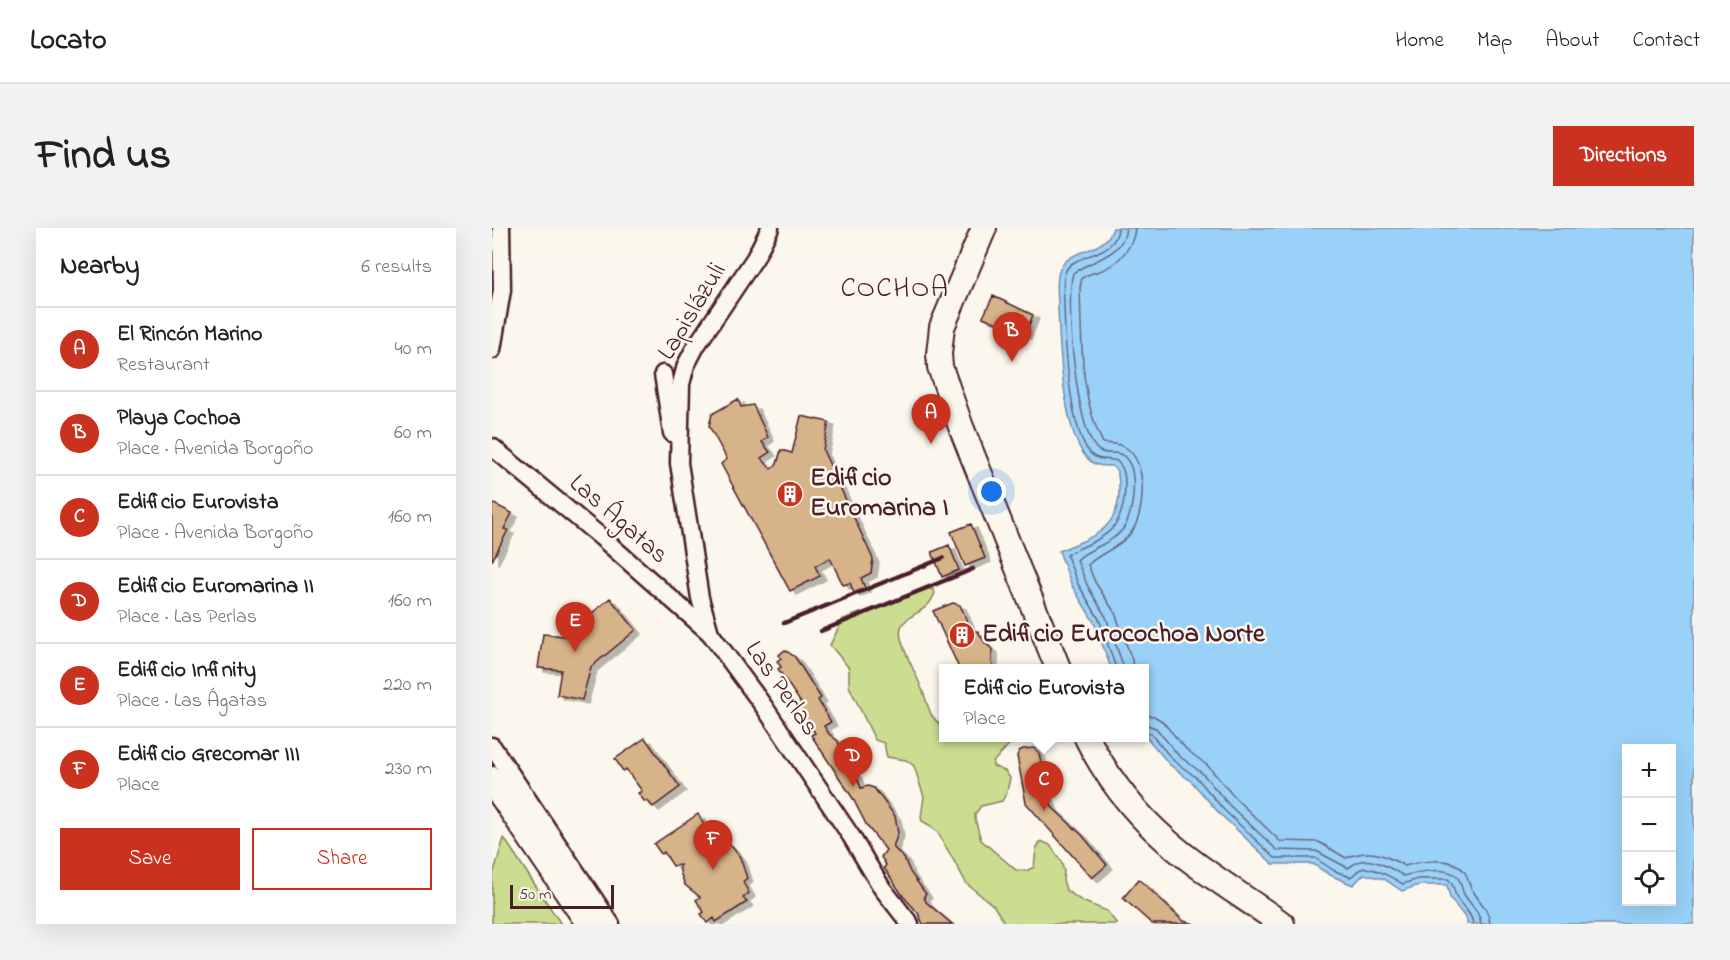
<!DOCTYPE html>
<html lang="en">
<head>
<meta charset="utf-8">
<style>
	:root { --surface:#fff; --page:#f2f2f2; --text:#202124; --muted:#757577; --line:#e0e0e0; --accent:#c8321e }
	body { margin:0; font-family:"Indie Flower",sans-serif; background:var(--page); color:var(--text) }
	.controls { position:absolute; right:18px; bottom:18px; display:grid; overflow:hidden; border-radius:0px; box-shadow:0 6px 24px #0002 }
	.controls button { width:54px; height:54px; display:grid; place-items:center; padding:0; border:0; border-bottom:2px solid var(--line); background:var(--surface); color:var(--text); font:30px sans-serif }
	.scale { position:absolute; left:18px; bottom:15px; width:104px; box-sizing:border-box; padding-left:6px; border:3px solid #4a1f2b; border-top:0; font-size:16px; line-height:21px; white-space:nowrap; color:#4a1f2b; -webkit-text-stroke:4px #fbf7ec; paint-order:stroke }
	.you { position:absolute; left:500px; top:264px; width:21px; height:21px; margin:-15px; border:4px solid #fff; border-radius:50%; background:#1a73e8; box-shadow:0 0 0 9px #1a73e833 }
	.badge { display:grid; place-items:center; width:39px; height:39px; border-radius:50%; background:var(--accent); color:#fff; font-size:20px; font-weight:700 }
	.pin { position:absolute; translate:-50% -50px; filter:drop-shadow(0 2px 3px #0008) }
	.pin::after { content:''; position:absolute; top:32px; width:21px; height:18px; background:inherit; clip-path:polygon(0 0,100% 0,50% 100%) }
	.popup { position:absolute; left:447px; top:436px; width:210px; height:78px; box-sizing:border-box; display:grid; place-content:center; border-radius:0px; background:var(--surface); filter:drop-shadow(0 2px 4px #0005); font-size:20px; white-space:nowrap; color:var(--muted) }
	.popup b { font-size:22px; color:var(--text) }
	.popup::after { content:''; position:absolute; left:50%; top:100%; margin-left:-12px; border:12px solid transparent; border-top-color:var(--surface) }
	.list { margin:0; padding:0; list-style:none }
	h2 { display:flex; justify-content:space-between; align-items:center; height:78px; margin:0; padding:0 24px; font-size:26px }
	h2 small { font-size:20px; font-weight:400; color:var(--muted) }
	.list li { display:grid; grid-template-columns:39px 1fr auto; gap:18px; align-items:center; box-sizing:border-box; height:84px; padding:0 24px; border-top:2px solid var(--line) }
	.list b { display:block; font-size:22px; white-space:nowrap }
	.list p { margin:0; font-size:20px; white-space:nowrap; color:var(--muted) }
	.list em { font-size:20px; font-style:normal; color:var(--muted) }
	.actions { display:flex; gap:12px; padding:18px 24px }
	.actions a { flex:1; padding:14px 0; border:2px solid var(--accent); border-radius:0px; text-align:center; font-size:21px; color:var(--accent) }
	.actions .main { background:var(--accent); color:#fff }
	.icon { flex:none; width:33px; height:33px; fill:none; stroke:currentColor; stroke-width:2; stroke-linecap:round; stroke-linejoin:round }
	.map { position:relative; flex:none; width:1202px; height:696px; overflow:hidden; border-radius:0px }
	header { display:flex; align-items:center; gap:36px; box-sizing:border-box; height:84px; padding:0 30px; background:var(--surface); border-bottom:2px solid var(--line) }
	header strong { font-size:28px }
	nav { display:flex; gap:33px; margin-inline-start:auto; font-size:21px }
	.intro { display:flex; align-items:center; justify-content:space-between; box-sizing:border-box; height:144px; padding:0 36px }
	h1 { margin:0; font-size:42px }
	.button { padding:15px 27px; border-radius:0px; background:var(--accent); color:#fff; font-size:21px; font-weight:700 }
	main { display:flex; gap:36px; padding:0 36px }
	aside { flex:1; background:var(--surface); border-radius:0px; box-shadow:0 6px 24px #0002 }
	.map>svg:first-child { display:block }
	.green { fill:#cbdd91; stroke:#8a7e5e; stroke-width:1.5 }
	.water { fill:#99d1f8; stroke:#798aa6; stroke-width:1.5; fill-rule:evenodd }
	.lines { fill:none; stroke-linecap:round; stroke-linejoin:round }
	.shore { stroke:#6a667d; stroke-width:1.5 }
	.building { fill:#d7b389; stroke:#4a1f2b; stroke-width:1.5; filter:url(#shadow) }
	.minor-casing { stroke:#4a1f2b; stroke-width:21 }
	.secondary-casing { stroke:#4a1f2b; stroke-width:28 }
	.primary-casing { stroke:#4a1f2b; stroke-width:30 }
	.minor { stroke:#fbf7ec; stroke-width:16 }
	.secondary { stroke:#fbf7ec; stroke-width:24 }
	.primary { stroke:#fbf7ec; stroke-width:26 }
	.rail { stroke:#4a1f2b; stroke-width:4.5 }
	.labels { text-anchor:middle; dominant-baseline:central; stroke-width:5; stroke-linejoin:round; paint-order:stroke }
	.street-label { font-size:26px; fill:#4a1f2b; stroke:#fbf7ec }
	.poi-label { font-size:26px; font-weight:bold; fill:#4a1f2b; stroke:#fbf7ec; text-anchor:start }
	.quarter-label { font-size:28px; letter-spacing:1.5px; fill:#4a1f2b; stroke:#fbf7ec }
</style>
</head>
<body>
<header>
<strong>Locato</strong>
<nav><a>Home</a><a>Map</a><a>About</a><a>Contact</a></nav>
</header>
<div class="intro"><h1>Find us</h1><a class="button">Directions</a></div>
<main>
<aside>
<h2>Nearby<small>6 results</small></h2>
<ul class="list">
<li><span class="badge">A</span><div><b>El Rincón Marino</b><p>Restaurant</p></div><em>40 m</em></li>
<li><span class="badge">B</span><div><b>Playa Cochoa</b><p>Place · Avenida Borgoño</p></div><em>60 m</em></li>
<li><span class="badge">C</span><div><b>Edificio Eurovista</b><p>Place · Avenida Borgoño</p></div><em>160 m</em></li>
<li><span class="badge">D</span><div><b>Edificio Euromarina II</b><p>Place · Las Perlas</p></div><em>160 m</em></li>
<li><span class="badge">E</span><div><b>Edificio Infinity</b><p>Place · Las Ágatas</p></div><em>220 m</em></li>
<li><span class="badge">F</span><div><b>Edificio Grecomar III</b><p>Place</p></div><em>230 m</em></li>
</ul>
<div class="actions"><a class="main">Save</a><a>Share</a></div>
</aside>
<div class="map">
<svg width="1202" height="696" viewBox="0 0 1202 696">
	<defs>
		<filter id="shadow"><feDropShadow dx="6" dy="4" stdDeviation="0" flood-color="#0004"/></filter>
	</defs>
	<rect width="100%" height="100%" fill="#fbf7ec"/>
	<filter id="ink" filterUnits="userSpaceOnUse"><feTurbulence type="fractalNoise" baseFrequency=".0167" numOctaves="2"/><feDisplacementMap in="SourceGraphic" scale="12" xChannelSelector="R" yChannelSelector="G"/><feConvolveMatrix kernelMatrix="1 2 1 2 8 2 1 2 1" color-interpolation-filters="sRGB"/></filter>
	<g filter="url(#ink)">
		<path class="green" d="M436,361H441L443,365C435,386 418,384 410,397C402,409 425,446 429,459C433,467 435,477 439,486C442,491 447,496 451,500L452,510H523L501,534V538L513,543L518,550L515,564L510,573L489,578L483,586V591L489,612L524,642L534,643L542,639L544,621L549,613L558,617L569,633L572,643L571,652L574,662L590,673L615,683L625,696H513L502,678L475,656L446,605L439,598L430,593L429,589L432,569L422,538L414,532L395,529L392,515L383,512L357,458V440L338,417L351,391Z
			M12,610L69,696H0V650Z"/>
		<path class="water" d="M621,0H1202V696H975V692L958,670L955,657H927L910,663L892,651L872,646L861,657L838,647L821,636H781L727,585L700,554L678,537L656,511L652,507V440H619L602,394L580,358L567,323C599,309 627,303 627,262C627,255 627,249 625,243L620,238C610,238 602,238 595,230C570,204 567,113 566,77C566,67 563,51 568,41C578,19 612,27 621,0ZM1134,520H1180V674H1134Z"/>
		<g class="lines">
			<path class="shore" d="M624,440L607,391L586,356L575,328L577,325C613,309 632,303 633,259C633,249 633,241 625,233C616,230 607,234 599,226C576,202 573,111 572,78C572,67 570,55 573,45C579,24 624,31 626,0
				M632,440L614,389L596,359L585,332C597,319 621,317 633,298C641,284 644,254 639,239C630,216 615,231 605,221C584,202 573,73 581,45C599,32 632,28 634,0
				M641,440L640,432L623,385L603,354L596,337C607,325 626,321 638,306C653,288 656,239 637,222C629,215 620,216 611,215C587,168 590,111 588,60L590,50C596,46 601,45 608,43C625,37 642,19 643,0
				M652,487L662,488L670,493L694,521L716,538L744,571L788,613L827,614L854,630C878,620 891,626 913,638C928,633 959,628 971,642C977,648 976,657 981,663C988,675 997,681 998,696
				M652,496L664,500L687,528L710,545L737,577L785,622L824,623L856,640C860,638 864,634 869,633C883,630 900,641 912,648C924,644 957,637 966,650C970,655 969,662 973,668C979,677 988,684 989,696
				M652,503L658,505L682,533L705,550L732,582L783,630H823L841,642L858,649C862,648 865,642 869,641C880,637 902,651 911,656L926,651H956C963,657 961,663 965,670C970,679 980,685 981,696"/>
		</g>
		<path class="building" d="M501,68L541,87L533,107L491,89Z
			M246,171L249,179L261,177L276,209L270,214L278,224L269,230L279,241L285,236L289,222L300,225L309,188L337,194L331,222L381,331L379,345L369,350L373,360L362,365L358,355L351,357L338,330L323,338L328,348L298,363L229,236L235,231L217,198L220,186Z
			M0,275L20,285L12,301L16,302L0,333Z
			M479,296L493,330L473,338L459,304Z
			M457,317L467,342L450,349L440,324Z
			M118,370L144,402L99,439L90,472L65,467L69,442L46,440L51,406L73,408Z
			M461,375L468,377L480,404L486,403L493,415L500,421V434L502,440H467L441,383Z
			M293,422L303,429L329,470L326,472L339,494L332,498L337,506L346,513L350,526L364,547L369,560L376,558L382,560L403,588L406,605L401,619L412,630L418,644L434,666L432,668L434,674L460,696H431L426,685L411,668L392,640L394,637L389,629L394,622L375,598L360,569L319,507L323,505L305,478L309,475L286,441L289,439L285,433L289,430L287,427Z
			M153,510L188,559L161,579L155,572L153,574L146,565L150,563L134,541L131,543L123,531Z
			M542,520L547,525L555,566L560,579L590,607L615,637L600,650L534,575L525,528L527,523L531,521Z
			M206,586L221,613L226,606L241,620L248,629L255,650L251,654L257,665L251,670L255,674L224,694L222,690L215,695L209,686L212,684L204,672L208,669L193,657L188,644V637L181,638L172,624L169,626L162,616Z
			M647,651L691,693L703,696H660L631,670Z"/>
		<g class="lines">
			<defs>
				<path id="minor" d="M0,122L10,62L9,0
					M171,146L180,205
					M0,219L109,309L218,405L273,480L359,608L390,660L418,696
					M218,405L208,370L187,235L189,156L194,137L204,118L263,30L278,0
					M0,518L119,696"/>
				<path id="secondary" d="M492,0L450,99L447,126L448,139L469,199L566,440
					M595,510C617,554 649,593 688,624C720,650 757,672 790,696"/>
				<path id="primary" d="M0,552L98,696"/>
			</defs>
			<use href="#minor" class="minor-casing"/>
			<use href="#secondary" class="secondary-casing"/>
			<use href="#primary" class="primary-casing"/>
			<use href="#minor" class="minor"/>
			<use href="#secondary" class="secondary"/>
			<use href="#primary" class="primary"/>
			<path class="rail" d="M292,395L451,330
				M329,403L481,341"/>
		</g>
	</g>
	<defs>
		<symbol id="building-disc" viewBox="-11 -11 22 22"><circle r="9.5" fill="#c8321e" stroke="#fbf7ec"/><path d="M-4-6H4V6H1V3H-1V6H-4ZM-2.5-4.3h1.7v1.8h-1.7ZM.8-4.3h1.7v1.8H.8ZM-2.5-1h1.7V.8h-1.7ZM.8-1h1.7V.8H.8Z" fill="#fff"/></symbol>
	</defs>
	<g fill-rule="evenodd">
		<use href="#building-disc" x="283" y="251" width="30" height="30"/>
		<use href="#building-disc" x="455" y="392" width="30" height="30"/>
	</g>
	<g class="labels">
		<g class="street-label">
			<text transform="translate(201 84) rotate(-59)">Lapislázuli</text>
			<text transform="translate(126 292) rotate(41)">Las Ágatas</text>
			<text transform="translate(289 461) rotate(55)">Las Perlas</text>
		</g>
		<g class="poi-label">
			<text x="318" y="251">Edificio<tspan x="318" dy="30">Euromarina I</tspan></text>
			<text x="490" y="407">Edificio Eurocochoa Norte</text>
		</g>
		<g class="quarter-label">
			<text x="403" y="61">COCHOA</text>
		</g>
	</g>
</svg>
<div class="controls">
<button>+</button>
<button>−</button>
<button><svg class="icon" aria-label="locate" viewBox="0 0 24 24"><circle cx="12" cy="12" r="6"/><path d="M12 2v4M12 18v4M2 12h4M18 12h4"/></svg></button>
</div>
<div class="scale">50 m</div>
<div class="you"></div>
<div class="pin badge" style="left:439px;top:216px">A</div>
<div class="pin badge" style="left:520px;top:134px">B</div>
<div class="pin badge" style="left:552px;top:583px">C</div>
<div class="popup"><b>Edificio Eurovista</b>Place</div>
<div class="pin badge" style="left:361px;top:559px">D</div>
<div class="pin badge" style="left:83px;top:424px">E</div>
<div class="pin badge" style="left:221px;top:642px">F</div>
</div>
</main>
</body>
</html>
